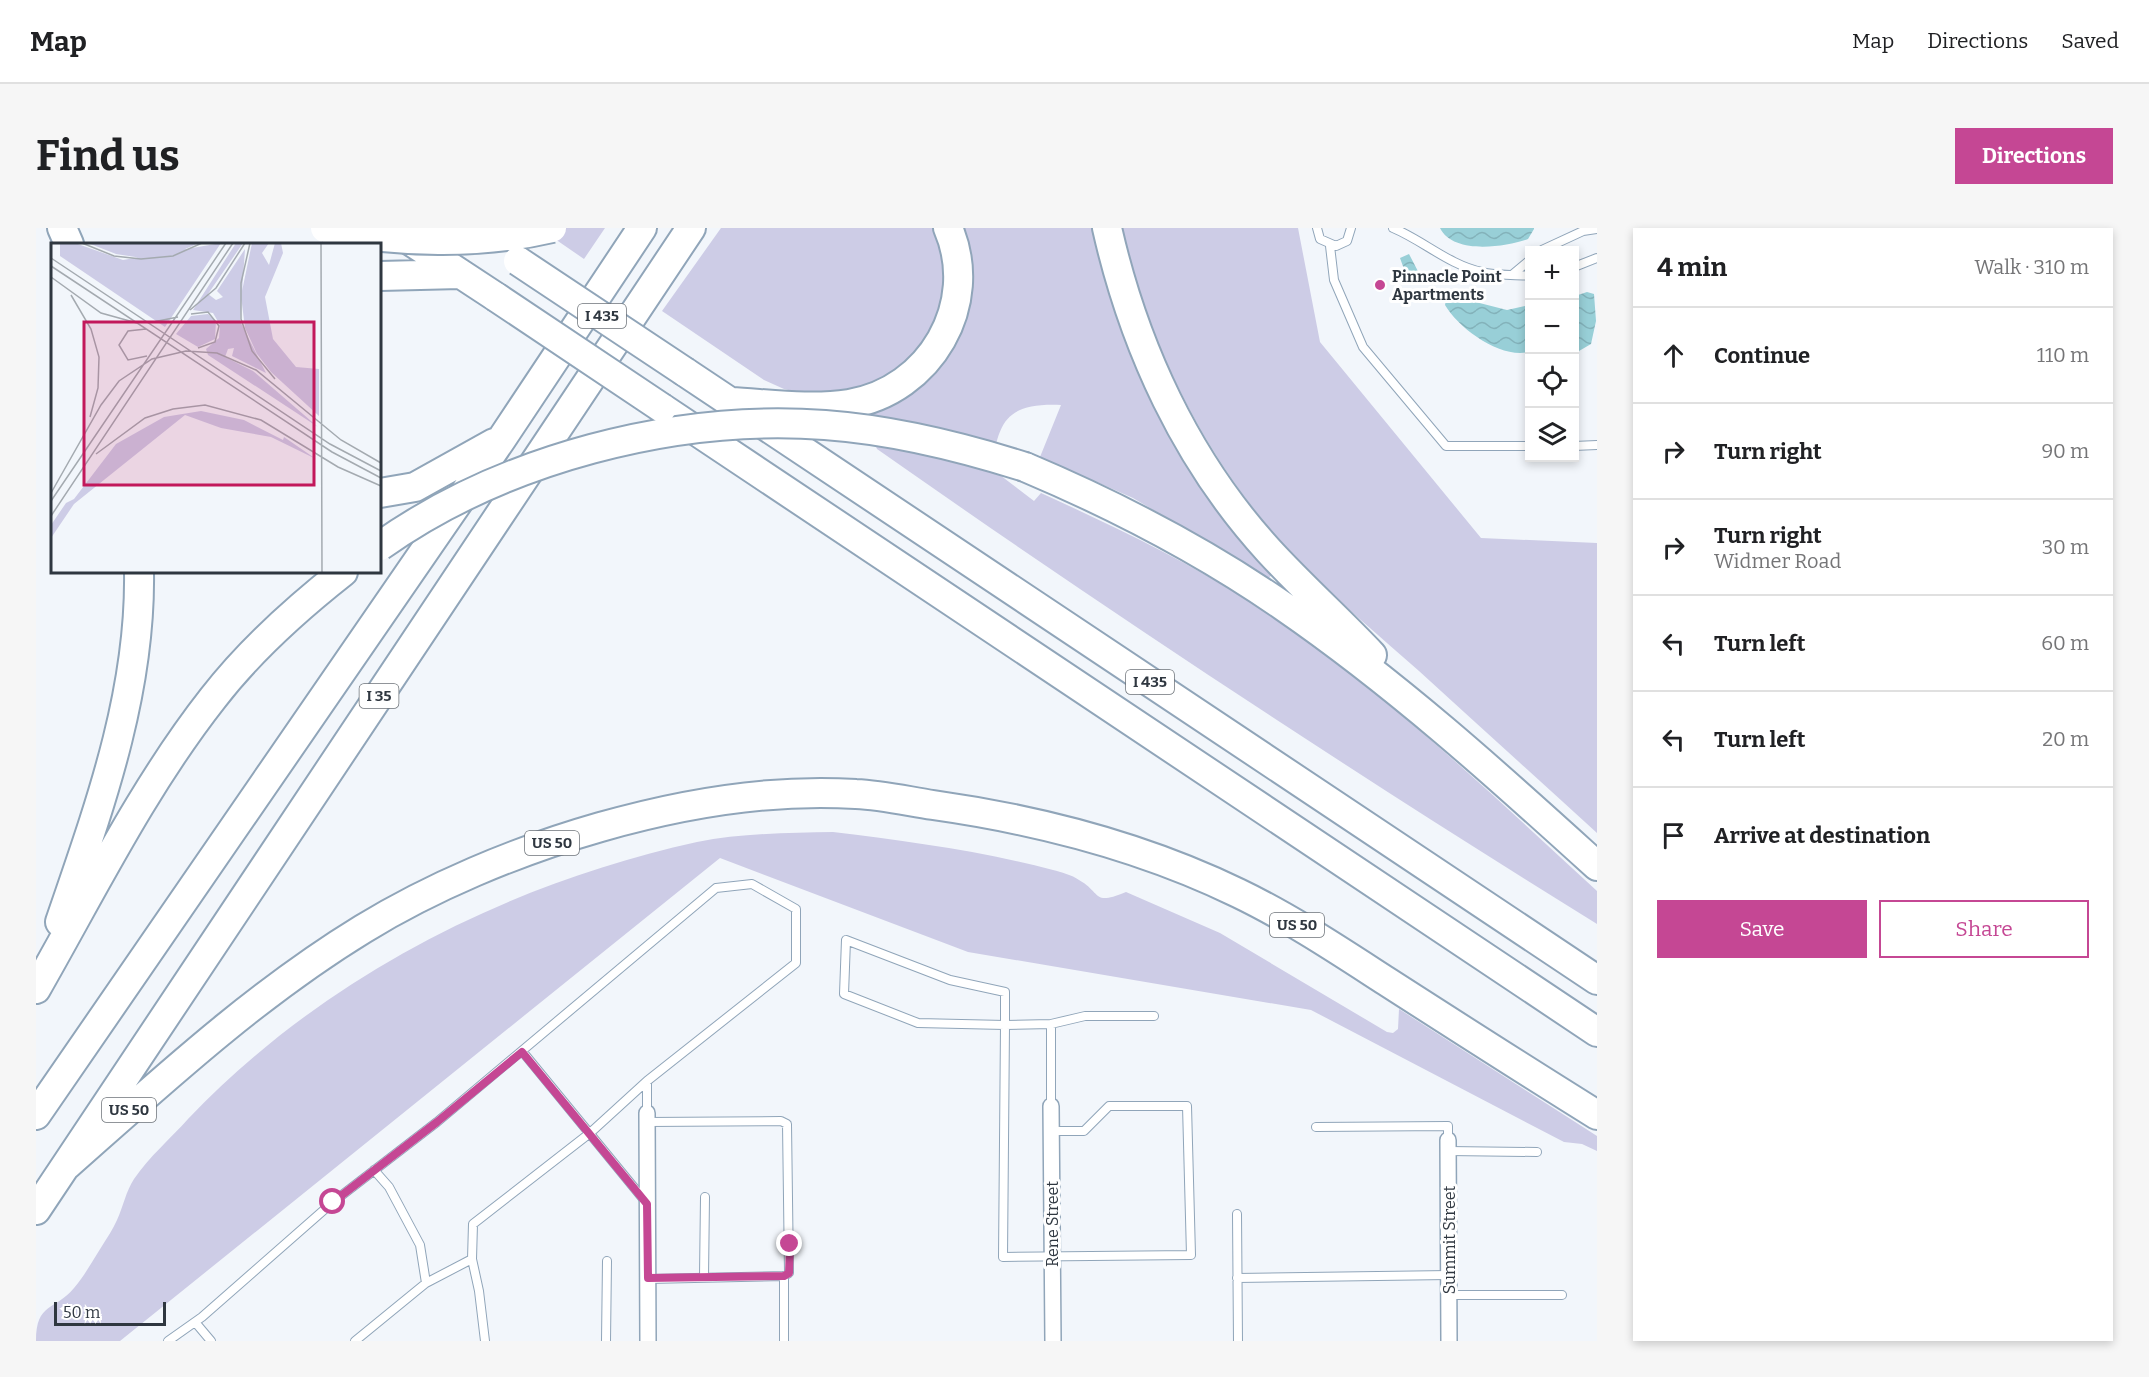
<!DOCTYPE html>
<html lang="en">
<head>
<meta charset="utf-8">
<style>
	:root { --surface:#fff; --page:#f6f6f6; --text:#202124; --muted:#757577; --line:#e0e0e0; --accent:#c54794 }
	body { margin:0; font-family:Bitter,serif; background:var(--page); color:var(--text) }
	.controls { position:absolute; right:18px; top:18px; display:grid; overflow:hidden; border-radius:0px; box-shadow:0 3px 9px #0003 }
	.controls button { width:54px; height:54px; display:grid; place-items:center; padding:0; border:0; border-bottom:2px solid var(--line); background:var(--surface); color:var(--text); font:30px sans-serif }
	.scale { position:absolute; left:18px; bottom:15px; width:112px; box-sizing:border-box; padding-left:6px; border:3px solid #2f3740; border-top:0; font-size:16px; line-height:21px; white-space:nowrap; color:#2f3740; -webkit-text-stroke:4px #fff; paint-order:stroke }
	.stop { position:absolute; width:18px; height:18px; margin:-14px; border:4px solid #c54794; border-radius:50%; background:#fff }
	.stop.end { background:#c54794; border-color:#fff; box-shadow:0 2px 6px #0008 }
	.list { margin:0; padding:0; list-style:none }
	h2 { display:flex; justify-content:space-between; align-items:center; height:78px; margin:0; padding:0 24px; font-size:26px }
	h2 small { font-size:20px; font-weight:400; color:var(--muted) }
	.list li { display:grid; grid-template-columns:39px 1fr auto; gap:18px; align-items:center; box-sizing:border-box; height:96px; padding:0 24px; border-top:2px solid var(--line) }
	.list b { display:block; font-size:22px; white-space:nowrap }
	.list p { margin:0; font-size:20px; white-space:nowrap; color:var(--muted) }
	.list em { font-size:20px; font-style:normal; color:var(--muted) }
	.actions { display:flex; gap:12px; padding:18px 24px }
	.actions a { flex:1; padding:14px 0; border:2px solid var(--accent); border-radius:0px; text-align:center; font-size:21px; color:var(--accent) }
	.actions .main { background:var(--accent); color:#fff }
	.icon { flex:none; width:33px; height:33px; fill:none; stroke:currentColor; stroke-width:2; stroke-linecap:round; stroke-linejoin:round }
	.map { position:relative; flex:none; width:1561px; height:1113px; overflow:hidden; border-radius:0px }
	header { display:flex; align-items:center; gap:36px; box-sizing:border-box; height:84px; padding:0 30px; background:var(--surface); border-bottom:2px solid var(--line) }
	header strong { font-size:28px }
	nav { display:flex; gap:33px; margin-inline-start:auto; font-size:21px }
	.intro { display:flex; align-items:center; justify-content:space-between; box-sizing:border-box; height:144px; padding:0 36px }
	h1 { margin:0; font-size:42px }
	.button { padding:15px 27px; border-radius:0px; background:var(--accent); color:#fff; font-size:21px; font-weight:700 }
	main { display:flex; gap:36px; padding:0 36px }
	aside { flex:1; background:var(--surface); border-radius:0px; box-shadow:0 3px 9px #0003 }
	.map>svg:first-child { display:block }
	.green { fill:#cdcce6 }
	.water { fill:url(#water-waves) }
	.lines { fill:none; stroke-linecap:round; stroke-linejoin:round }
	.service-casing { stroke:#90a5b9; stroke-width:10 }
	.minor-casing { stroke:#90a5b9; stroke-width:18 }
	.motorway-casing { stroke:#90a5b9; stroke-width:32 }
	.service { stroke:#fff; stroke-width:8 }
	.minor { stroke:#fff; stroke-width:15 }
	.motorway { stroke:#fff; stroke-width:28 }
	.motorway-bridge-casing { stroke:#90a5b9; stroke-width:32; stroke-linecap:butt }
	.motorway-bridge { stroke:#fff; stroke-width:28 }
	.route { stroke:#c54794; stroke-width:8 }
	.poi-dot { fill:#c54794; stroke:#fff; stroke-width:2 }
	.labels { text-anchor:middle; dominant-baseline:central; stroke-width:6; stroke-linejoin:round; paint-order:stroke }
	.shield { fill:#fff; stroke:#6d7379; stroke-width:1.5 }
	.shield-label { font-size:15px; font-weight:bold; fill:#2f3740 }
	.poi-label { font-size:16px; font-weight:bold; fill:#2f3740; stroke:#fff; text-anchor:start }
	.street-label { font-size:16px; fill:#2f3740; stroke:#fff }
	.inset-road { fill:none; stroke:#a4aab0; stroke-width:1.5 }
	.view { fill:#c2185b; fill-opacity:0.15; stroke:#c2185b; stroke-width:3 }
	.inset-edge { fill:none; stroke:#2f3740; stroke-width:3 }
</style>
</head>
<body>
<header>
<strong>Map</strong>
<nav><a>Map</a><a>Directions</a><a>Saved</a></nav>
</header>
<div class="intro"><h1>Find us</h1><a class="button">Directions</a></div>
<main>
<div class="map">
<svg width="1561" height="1113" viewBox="0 0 1561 1113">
	<defs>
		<pattern id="water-waves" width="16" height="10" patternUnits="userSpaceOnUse" patternTransform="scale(1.5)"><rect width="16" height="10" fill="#98cfd7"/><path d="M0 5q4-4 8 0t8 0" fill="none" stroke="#83b2ba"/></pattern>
	</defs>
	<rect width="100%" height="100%" fill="#f2f6fb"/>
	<path class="green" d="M503,0H569L548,31Z
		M685,0H900L909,25L906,90L874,139L827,161L774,167L748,161L728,152L626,83Z
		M922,0H1060L1072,51L1237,344L1233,350L1097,270L1004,229L1025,177C972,175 962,191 956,241L998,273L1005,265C1075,297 1145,330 1211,372C1339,454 1450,561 1561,663V696C1316,544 1076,386 841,221L826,186L905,134Z
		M1086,0H1262L1284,114L1445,310L1561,315V605C1502,551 1442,497 1383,443C1346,410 1307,378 1272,343C1179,249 1115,128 1086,0Z
		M797,604C870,613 946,623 1017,642C1025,644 1036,647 1043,652C1066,665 1056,678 1090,664L1184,705L1351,804L1357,805L1362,801L1363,781L1561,908V923L1546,916L1528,914L1275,782L932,724L684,630L84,1113H0C0,1074 19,1083 38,1060C49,1047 57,1032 66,1018C71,1010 77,1001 81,992C87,979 90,963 98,951C113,929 135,910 152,891C287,749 471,656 661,614C704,605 753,605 797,604Z"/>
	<path class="water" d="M1404,0H1498V1L1492,11C1470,19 1417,27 1404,0Z
		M1373,26L1386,51L1373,55L1364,30Z
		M1551,64L1558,66L1560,93L1555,116L1543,123L1539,121V68Z
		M1420,69L1471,82L1493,77V124C1465,131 1423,101 1409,77L1410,72Z"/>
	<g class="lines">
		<defs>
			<path id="service" d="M1281,0L1284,11L1300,18L1311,13L1315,0
				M1357,0C1388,13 1413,37 1446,44C1461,48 1478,46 1494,48
				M1294,18L1298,52L1327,119L1410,218H1494
				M1506,22L1547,3L1561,1
				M1538,39L1561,30
				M1477,46L1494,32
				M1538,218L1561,217
				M1015,796L969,797V764L914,752L810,712L808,766L882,795L969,797L967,1029L1155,1027L1151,878H1073L1048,903H1015
				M486,823L609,973
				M1015,878V796L1049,788H1118
				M611,894L745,893L751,896L753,1045L748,1048L612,1051
				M1280,899L1412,898V912
				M1412,923L1501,924
				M1201,986L1202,1113
				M436,1031L443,1063L449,1113
				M748,1048V1113
				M668,1049L669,969
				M1201,1050L1413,1047
				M390,1055L436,1031L437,996L554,905L611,853
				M1413,1067H1526
				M159,1094L175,1113
				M132,1113L166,1089L297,974L401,894L680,660L716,656L760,681V735L611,853V885
				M319,1113L390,1055L384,1017L353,959L338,942
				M570,1113L571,1033"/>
			<path id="minor" d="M1015,878L1017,1113
				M611,885L612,1113
				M1412,912L1413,1113"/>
			<path id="motorway" d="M26,0L33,16
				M1071,0C1098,119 1150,232 1233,323C1266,359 1302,391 1336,427
				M361,4L460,69
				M344,48L424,46
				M649,144L1561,752
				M695,174C733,176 775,182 813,176C894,163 945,76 912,0
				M626,180L1561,804
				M989,239C1079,277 1166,322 1247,378C1359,455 1461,547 1561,638
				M344,265L379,259L458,215
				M24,694C63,580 105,466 103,344
				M0,761C56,663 107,559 177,470C214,422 260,381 307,344
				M0,887L465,212L606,0
				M31,937C126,853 219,767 327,701C461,619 662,556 820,566C845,567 871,573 897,577C1003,592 1105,618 1202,665C1254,690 1302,722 1350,753C1420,798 1490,843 1561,887
				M0,982L655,0"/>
		</defs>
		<use href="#service" class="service-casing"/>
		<use href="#minor" class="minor-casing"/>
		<use href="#motorway" class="motorway-casing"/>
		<use href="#service" class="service"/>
		<use href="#minor" class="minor"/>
		<use href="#motorway" class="motorway"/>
		<defs>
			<path id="motorway-bridge" d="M289,0C361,15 444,17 516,0
				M482,33L649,144
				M460,69L626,180
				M344,318C467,231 638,186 789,197C858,202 923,218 989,239"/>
		</defs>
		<use href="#motorway-bridge" class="motorway-bridge-casing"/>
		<use href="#motorway-bridge" class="motorway-bridge"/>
	</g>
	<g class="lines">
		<path class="route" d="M297,974L401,894L486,824L611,976L612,1050L748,1048L753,1045L754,1016"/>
	</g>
	<circle class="poi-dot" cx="1344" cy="57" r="6"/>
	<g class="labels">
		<g class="shield">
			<rect x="542" y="76" width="48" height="24" rx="4.5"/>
			<rect x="1090" y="442" width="48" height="24" rx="4.5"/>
			<rect x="323.5" y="456" width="39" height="24" rx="4.5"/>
			<rect x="489" y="603" width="54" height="24" rx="4.5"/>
			<rect x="1234" y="685" width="54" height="24" rx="4.5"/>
			<rect x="66" y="870" width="54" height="24" rx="4.5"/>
		</g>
		<g class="shield-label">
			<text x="566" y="88">I 435</text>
			<text x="1114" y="454">I 435</text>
			<text x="343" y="468">I 35</text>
			<text x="516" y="615">US 50</text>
			<text x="1261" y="697">US 50</text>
			<text x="93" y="882">US 50</text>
		</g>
		<g class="poi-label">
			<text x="1356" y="48">Pinnacle Point<tspan x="1356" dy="18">Apartments</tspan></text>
		</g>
		<g class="street-label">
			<text transform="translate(1016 996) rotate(-90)">Rene Street</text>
			<text transform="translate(1413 1012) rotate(-90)">Summit Street</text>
		</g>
	</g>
	<g transform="translate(15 15)">
		<rect width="330" height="330" fill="#f2f6fb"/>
		<path d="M9,0H24L72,17L170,0L114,84L9,13ZM37,0H148L125,10L91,15L65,11ZM185,0H192L157,51L165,57L172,54L166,48L194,6L189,78L215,130L181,113L183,105L177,106L174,114L202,128L267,184L157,112L155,106L168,95L169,82L162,70L142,67ZM201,0H218L211,10L218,22L224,0H230L232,10L214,54L222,96L245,124L268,126V173L220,129L206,111L194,85L190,53ZM157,71L165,78L164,96L147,104L125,91L140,73ZM150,168L193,177L232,197L233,194L265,216L220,194L170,185L134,172L23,261L0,295V282L15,260L23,256L65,201L113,174Z" fill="#cdcce6"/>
		<path class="inset-road" d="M31,0L63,13L90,16L122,13L151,0M199,0L190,40V76L201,108L224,136M270,0L271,330M0,15L279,201L330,228M0,23L281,209L330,235M0,34L50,70L86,80M20,52L40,86L48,114L47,145L39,174M139,67L165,45L194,0M140,71L157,69L168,83L164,99L147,105M97,80L127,74M95,86L77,88L68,102L77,117L96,113M45,211L94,175L122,166L154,162L210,177L287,224L330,243M0,250L50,162L68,138L101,116L135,108L166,110L205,127L290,197L330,220M0,258L175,0M0,273L182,0"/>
		<path class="view" d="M33,79H263V242H33Z"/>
		<rect width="330" height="330" class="inset-edge"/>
	</g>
</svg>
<div class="controls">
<button>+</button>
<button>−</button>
<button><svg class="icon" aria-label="locate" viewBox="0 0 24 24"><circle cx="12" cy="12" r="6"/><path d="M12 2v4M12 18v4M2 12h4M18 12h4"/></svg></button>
<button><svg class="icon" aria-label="layers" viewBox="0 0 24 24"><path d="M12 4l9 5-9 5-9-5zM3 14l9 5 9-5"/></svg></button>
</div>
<div class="scale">50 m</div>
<div class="stop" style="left:297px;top:974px"></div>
<div class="stop end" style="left:754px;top:1016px"></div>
</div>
<aside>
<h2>4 min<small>Walk · 310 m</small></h2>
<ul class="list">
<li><svg class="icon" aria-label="ahead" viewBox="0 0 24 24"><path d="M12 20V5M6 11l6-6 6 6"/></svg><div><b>Continue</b></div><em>110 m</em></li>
<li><svg class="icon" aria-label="right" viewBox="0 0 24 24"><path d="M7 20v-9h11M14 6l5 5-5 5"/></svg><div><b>Turn right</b></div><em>90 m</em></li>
<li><svg class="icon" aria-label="right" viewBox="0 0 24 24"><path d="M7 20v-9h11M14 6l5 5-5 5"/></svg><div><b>Turn right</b><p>Widmer Road</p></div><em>30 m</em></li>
<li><svg class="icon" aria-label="left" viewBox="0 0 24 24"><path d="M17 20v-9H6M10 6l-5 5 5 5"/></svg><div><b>Turn left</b></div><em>60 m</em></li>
<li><svg class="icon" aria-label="left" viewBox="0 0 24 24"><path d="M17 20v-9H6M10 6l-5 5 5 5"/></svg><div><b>Turn left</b></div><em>20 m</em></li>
<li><svg class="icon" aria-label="arrive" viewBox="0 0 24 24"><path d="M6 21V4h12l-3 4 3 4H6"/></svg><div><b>Arrive at destination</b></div></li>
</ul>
<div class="actions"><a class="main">Save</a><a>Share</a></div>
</aside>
</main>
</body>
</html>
